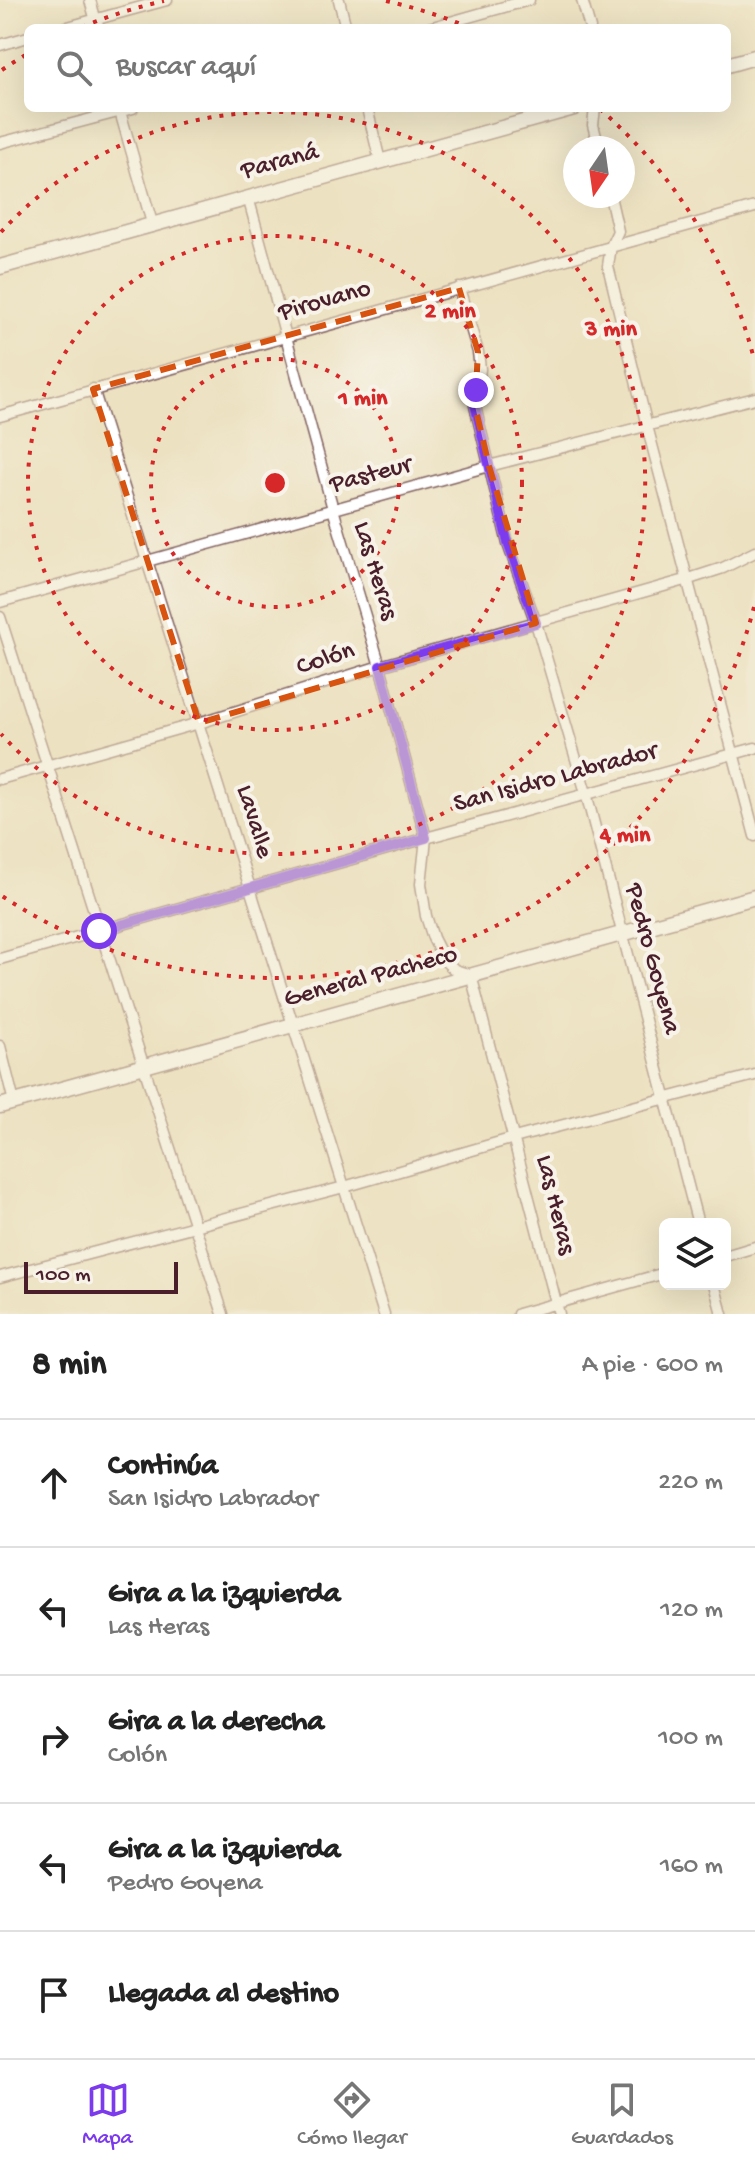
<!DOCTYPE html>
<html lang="es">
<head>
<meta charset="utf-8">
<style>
	:root { --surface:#fff; --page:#f6f6f6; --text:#222; --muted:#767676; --line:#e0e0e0; --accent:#7c3aed }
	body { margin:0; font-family:"Gochi Hand",sans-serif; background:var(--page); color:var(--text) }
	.controls { position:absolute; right:24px; bottom:24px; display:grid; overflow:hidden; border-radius:12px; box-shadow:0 8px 32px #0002 }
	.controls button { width:72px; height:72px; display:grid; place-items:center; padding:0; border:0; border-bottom:2px solid var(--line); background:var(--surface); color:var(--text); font:40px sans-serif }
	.compass { position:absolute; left:563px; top:136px; width:72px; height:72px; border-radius:50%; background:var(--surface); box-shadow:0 8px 32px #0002; rotate:193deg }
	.scale { position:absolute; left:24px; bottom:20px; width:154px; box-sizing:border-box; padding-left:8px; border:4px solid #4a1f2b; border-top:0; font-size:22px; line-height:28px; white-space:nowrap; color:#4a1f2b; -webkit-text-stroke:6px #f7f3e8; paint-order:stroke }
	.stop { position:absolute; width:24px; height:24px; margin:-18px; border:6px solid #7c3aed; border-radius:50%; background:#fff }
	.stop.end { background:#7c3aed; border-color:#fff; box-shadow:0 2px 8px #0008 }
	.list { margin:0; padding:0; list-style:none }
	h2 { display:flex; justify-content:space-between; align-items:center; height:104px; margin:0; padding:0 32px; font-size:34px }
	h2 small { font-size:26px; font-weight:400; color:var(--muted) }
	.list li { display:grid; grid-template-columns:52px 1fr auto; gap:24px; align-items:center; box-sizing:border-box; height:128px; padding:0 32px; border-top:2px solid var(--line) }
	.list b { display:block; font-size:30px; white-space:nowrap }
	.list p { margin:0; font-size:26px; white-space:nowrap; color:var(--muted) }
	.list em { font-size:26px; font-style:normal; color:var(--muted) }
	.icon { flex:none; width:44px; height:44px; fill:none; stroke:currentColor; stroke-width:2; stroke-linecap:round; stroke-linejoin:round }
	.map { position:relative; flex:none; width:755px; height:1314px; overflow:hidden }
	.search { position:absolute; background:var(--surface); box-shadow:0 8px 32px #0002; left:24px; right:24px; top:24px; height:88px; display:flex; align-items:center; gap:20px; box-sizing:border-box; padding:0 28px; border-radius:12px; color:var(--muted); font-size:30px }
	.sheet { height:744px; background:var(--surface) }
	nav { display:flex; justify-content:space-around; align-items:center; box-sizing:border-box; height:112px; border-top:2px solid var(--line); background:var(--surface); font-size:22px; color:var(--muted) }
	nav a { display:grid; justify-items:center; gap:4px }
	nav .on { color:var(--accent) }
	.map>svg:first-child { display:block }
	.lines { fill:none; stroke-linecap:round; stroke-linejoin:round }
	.street-casing { stroke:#836360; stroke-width:13 }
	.secondary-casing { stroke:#836360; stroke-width:17 }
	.street { stroke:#fff; stroke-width:10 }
	.secondary { stroke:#fff; stroke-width:14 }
	.route { stroke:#7c3aed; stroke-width:10 }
	.marked { fill:none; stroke:#d8530f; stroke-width:6; stroke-dasharray:16 10; stroke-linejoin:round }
	.ring { fill:none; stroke:#d62828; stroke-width:4; stroke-dasharray:4 8 }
	.labels { text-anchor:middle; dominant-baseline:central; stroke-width:8; stroke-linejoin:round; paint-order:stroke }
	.street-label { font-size:26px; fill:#4a1f2b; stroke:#f7f3e8 }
	.centre { fill:#d62828; stroke:#f7f3e8; stroke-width:4 }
	.ring-label { font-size:24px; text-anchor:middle; font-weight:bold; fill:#d62828; stroke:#f7f3e8; stroke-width:8; stroke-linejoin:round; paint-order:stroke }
</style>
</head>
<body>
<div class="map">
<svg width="755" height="1314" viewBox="0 0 755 1314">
	<rect width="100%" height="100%" fill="#f7f3e8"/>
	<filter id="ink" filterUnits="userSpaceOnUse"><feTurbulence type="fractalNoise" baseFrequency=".0125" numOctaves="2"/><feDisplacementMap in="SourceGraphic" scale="16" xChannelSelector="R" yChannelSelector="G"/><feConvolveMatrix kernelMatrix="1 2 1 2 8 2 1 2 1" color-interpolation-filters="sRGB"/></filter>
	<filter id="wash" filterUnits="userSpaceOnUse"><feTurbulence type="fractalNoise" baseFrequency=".006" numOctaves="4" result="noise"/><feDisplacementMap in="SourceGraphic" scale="32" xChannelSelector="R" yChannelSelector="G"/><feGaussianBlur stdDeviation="1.8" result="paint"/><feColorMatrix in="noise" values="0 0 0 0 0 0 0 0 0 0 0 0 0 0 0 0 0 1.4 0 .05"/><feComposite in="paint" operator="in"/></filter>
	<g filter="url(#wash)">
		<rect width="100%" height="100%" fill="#ece1c1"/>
	</g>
	<g filter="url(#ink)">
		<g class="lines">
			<defs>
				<path id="street" d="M90,0L98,28
					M339,0L346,28
					M582,0L590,28
					M64,28L167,0
					M429,28L529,0
					M0,45L28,37
					M119,108L152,223
					M367,108L380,161
					M595,108L593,125L599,148
					M0,143L133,108
					M610,196L618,231L611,246L608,266L647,426L755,836
					M248,197L333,509L380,666L426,838L421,884L426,916L433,938L444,960L455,970L471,975L559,1314
					M459,288L478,352L480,369L475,406L508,544L536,623L586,793L698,1224
					M93,389L384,1314
					M0,416L755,207
					M0,602L489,466L755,398
					M0,617L223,1314
					M0,779L199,723L380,666L689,579L723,568L755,552
					M0,959L426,838L755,748
					M0,1046L14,1102
					M725,1256L755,1247
					M0,1277L344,1187L514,1138L755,1075
					M714,1284L722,1314
					M518,1314L665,1273"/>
				<path id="secondary" d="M727,65L755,57
					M0,267L574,108
					M0,1106L755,897"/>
			</defs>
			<use href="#street" class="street-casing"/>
			<use href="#secondary" class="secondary-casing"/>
			<use href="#street" class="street"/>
			<use href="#secondary" class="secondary"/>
		</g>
	</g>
	<g class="lines" filter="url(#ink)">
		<path class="route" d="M99,931L426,838L380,666L536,623L508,544L475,406L476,390"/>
	</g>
	<path d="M0 0H755V1314H0ZM459,288L478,352L475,406L489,466L536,623L199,723L93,389Z" fill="#ece1c1" fill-opacity=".55" fill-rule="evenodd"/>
	<path class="marked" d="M459,288L478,352L475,406L489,466L536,623L199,723L93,389Z"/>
	<g class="ring">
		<circle cx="275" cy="483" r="124"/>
		<circle cx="275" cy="483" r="247"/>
		<path d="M1 232A371 371 0 1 1 1 734"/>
		<path d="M754 607A495 495 0 0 1 2 896M2 70A495 495 0 0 1 27 54M82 27A495 495 0 0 1 164 1M386 1A495 495 0 0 1 468 27M600 109A495 495 0 0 1 754 359"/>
	</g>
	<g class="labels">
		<g class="street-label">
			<text transform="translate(280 163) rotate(-15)">Paraná</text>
			<text transform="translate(325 302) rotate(-16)">Pirovano</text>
			<text transform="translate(371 476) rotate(-15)">Pasteur</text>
			<text transform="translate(374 571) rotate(73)">Las Heras</text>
			<text transform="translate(326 660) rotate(-18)">Colón</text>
			<text transform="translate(556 779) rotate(-15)">San Isidro Labrador</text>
			<text transform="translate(253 822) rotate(73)">Lavalle</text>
			<text transform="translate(651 959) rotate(75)">Pedro Goyena</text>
			<text transform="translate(371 978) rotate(-15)">General Pacheco</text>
			<text transform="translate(554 1205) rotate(76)">Las Heras</text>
		</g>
	</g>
	<circle cx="275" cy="483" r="12" class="centre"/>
	<g class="ring-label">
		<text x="450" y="317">2 min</text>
		<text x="611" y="335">3 min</text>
		<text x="363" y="404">1 min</text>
		<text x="625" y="841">4 min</text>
	</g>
</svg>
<div class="controls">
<button><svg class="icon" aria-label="layers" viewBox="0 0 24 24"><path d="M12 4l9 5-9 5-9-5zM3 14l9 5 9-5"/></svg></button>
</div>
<svg class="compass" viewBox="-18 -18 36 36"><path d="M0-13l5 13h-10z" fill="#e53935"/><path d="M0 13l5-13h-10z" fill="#767676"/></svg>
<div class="scale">100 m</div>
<div class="stop" style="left:99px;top:931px"></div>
<div class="stop end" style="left:476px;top:390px"></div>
<div class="search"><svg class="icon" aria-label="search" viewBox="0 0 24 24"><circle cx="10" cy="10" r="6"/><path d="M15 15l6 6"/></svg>Buscar aquí</div>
</div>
<section class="sheet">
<h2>8 min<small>A pie · 600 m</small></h2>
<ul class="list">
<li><svg class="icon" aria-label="ahead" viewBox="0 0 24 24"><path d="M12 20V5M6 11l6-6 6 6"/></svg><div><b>Continúa</b><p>San Isidro Labrador</p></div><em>220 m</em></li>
<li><svg class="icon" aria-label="left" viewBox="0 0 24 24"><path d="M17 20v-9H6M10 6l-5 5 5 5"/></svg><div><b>Gira a la izquierda</b><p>Las Heras</p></div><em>120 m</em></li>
<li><svg class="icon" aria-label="right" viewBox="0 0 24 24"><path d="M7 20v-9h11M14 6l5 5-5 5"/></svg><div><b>Gira a la derecha</b><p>Colón</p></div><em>100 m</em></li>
<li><svg class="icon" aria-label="left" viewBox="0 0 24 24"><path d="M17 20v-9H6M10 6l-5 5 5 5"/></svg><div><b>Gira a la izquierda</b><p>Pedro Goyena</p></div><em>160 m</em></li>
<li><svg class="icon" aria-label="arrive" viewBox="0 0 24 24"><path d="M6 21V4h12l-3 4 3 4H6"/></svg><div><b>Llegada al destino</b></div></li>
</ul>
</section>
<nav>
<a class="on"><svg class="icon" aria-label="map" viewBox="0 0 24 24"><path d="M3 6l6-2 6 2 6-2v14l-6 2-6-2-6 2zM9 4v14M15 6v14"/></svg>Mapa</a>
<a><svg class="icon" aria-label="directions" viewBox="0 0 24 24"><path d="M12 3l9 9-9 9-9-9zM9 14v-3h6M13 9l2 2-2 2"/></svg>Cómo llegar</a>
<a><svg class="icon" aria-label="saved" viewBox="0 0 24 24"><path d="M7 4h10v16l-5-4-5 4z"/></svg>Guardados</a>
</nav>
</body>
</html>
